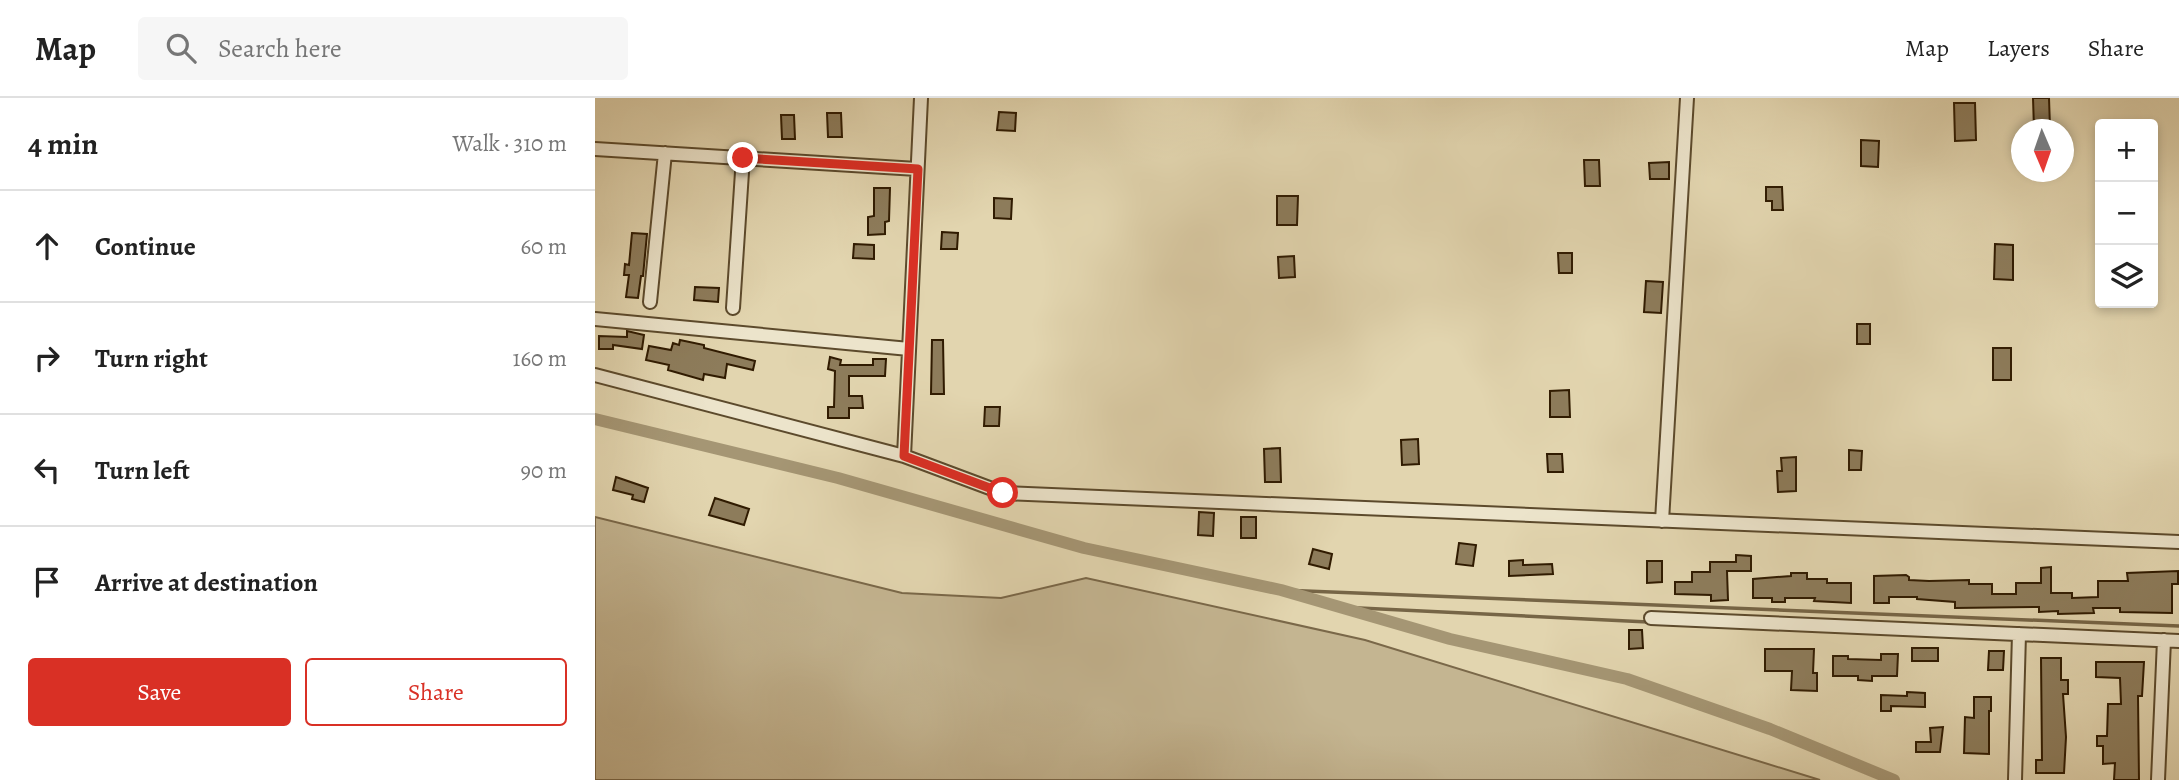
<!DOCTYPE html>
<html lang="en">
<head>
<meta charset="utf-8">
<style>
	:root { --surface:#fff; --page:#f6f6f6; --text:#222; --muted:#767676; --line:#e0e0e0; --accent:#d93025 }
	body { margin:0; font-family:Alegreya,serif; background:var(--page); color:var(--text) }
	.controls { position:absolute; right:21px; top:21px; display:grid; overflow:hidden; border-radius:7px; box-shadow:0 4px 10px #0003 }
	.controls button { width:63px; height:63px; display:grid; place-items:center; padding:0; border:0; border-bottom:2px solid var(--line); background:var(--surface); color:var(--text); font:35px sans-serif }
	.compass { position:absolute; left:1416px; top:21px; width:63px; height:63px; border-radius:50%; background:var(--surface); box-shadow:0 4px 10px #0003; rotate:178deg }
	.stop { position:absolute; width:21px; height:21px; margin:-16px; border:5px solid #d93025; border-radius:50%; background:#fff }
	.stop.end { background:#d93025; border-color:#fff; box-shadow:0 2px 7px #0008 }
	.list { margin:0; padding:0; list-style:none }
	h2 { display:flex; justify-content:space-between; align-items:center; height:91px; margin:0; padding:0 28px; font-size:30px }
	h2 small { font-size:23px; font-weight:400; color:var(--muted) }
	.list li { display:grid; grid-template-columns:46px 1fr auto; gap:21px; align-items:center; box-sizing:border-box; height:112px; padding:0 28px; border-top:2px solid var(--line) }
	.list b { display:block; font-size:26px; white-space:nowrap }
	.list em { font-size:23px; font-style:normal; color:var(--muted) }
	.actions { display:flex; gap:14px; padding:21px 28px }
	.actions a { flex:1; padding:16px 0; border:2px solid var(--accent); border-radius:7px; text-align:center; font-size:24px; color:var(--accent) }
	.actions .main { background:var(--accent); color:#fff }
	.icon { flex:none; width:38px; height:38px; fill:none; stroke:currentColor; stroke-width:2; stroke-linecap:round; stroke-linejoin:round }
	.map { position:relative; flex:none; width:1584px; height:682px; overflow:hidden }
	header { display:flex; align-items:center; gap:42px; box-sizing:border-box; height:98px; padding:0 35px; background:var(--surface); border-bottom:2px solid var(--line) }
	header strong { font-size:33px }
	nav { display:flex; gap:38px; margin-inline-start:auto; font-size:24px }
	.search { width:490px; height:63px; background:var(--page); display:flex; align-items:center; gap:18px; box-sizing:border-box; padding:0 24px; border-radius:7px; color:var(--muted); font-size:26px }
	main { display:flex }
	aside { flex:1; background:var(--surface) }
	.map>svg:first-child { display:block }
	.green { fill:#c4b591; stroke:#7a6849; stroke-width:2 }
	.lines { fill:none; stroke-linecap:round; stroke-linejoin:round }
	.stream { stroke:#766546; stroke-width:3.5 }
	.canal { stroke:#a59674; stroke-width:12 }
	.building { fill:#8d7c5b; stroke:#301b01; stroke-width:2 }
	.street-casing { stroke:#5c4a2c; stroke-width:16 }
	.street { stroke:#ece4cb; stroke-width:12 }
	.route { stroke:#d93025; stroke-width:9 }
</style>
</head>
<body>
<header>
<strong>Map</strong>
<div class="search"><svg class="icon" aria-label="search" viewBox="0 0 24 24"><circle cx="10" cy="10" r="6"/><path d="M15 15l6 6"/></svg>Search here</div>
<nav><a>Map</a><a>Layers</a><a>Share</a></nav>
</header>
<main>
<aside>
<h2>4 min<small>Walk · 310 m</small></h2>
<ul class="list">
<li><svg class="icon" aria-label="ahead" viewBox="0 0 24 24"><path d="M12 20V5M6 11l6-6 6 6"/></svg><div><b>Continue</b></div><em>60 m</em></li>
<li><svg class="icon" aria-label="right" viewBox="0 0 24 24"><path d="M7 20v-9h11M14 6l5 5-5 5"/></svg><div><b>Turn right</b></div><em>160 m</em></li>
<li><svg class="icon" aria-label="left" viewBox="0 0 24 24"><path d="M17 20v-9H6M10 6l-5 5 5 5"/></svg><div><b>Turn left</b></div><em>90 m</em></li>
<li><svg class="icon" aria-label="arrive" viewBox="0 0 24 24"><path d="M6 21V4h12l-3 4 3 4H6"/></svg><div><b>Arrive at destination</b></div></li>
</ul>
<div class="actions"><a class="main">Save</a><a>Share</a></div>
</aside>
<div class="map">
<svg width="1584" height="682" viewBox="0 0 1584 682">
	<rect width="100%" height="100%" fill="#e2d5af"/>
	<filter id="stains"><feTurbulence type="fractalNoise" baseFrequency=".00286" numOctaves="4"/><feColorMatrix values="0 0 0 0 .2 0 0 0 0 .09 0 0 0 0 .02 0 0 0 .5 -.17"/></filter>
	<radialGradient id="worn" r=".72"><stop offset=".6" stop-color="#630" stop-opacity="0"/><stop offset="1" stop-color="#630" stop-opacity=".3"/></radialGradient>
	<path class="green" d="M0,419L307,495L406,500L491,480L770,542L1225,682H0Z"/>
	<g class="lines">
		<path class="stream" d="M686,492L1584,528
			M744,509L1053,524"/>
		<path class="canal" d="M0,321L243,380L489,450L686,492L855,541L1032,581L1175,631L1299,682"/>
	</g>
	<path class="building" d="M1438,0H1454L1455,30L1439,31Z
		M1359,5H1380L1381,42L1360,43Z
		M404,14L421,15L420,33L402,32Z
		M232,15H246L247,39H233Z
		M186,17H199L200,41H187Z
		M1266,42L1284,43L1283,69L1266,68Z
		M989,62H1004L1005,88H990Z
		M1074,64V81H1055L1054,65Z
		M1171,89H1187L1188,112H1177V103H1171Z
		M279,90H295L294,123L290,124V136L273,137V119L279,118Z
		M682,98H703L702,127H682Z
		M399,100L417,101L416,121L399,120Z
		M347,134L363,135L362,151H346Z
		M37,135L52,136L48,178H46L43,200L31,199L34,177H29L30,166L34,167Z
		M259,146L279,147V161L258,160Z
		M1400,146L1418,147V182L1399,181Z
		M963,155H977V175H964Z
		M699,158L700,179L684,180L683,159Z
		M1051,183L1068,184L1066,215L1049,214Z
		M100,189L124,190L123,204L99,202Z
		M1262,226H1275V246H1262Z
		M32,233L49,237L47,251L18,247V251H4V238L32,239Z
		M85,242L109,247V250L160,263L158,272L132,266L130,280L109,276L108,282L73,272L74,267L51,262L54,248L76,252L78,245L84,247Z
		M337,242H348L349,296H336Z
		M1398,250H1416V282H1398Z
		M235,259L246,262L245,267H278V261H291L290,278H254V298H267L268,310H254V320H233V309H239L240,273L233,271Z
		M974,292L975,319H955V293Z
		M390,309H405L404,328H389Z
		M823,341L824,366L807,367L806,342Z
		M685,350L686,384H670L669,351Z
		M1254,352L1267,353L1266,372H1254Z
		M952,356H967L968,374H953Z
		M1201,359V393L1183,394L1182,373H1187L1186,360Z
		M21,379L53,390L49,404L37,401L38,397L18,392Z
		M120,400L154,411L149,427L114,417Z
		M604,414L619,415L618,438L603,437Z
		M646,419H661V440H646Z
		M864,445L881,447L878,468L861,466Z
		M718,451L737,456L734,471L714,466Z
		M1141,457L1156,458V473H1132L1133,502L1116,503V497L1080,496V484H1097V474H1115V464H1141Z
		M928,462V467L957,466L958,476L914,478V463Z
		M1052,463H1067V484L1052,485Z
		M1456,469V495H1477V500L1503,499V483H1533L1532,475L1583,473V486H1577V515L1525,514V510H1498L1499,515L1463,516V513L1444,514V509L1360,510V504L1322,501V499H1294V505H1279V478L1311,477L1314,479V482L1334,483L1374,482V486H1397V496H1421V485H1446V470Z
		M1196,475H1212V481H1232V485H1256V505L1219,503L1220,500H1190V504H1177V500H1158V481L1196,478Z
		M1034,532H1047L1048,550L1034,551Z
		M1317,550H1343V563H1317Z
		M1170,551H1219L1218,575H1222V593L1196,592L1197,573H1170Z
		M1394,553H1409L1408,572H1393Z
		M1286,556H1303L1302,578H1277V583L1263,582V578H1238V558H1253V561L1286,562Z
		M1446,560H1466V582H1473V596H1468L1471,639L1469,675H1441V662H1447Z
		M1501,564H1549L1547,598H1543L1544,682H1519L1520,665L1508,666V648H1502V638H1512L1513,606H1526L1525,580L1501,579Z
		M1312,594L1330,595V609L1296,608V613H1286V597L1312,598Z
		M1379,599H1396V613H1394V656L1369,655L1370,619L1379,620Z
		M1348,629L1345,654H1321V644H1336L1335,630Z"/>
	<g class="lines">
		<defs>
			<path id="street" d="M326,0L309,358L408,395L1584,444
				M0,51L322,71
				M55,204L70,55
				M138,210L148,59
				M0,221L314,251
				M0,277L309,358
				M1067,423L1092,0
				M1056,520L1584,543
				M1420,682L1424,536
				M1563,682L1569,542"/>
		</defs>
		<use href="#street" class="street-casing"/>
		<use href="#street" class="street"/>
	</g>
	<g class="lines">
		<path class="route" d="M148,60L323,71L309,358L408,395"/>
	</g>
	<rect width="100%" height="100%" filter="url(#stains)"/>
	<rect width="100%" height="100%" fill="url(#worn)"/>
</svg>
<div class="controls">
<button>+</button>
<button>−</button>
<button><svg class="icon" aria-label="layers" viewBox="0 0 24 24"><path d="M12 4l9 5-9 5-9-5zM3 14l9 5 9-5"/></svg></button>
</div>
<svg class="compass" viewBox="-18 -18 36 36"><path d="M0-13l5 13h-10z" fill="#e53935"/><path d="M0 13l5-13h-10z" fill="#767676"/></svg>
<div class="stop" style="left:408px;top:395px"></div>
<div class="stop end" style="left:148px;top:60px"></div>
</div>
</main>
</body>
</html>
